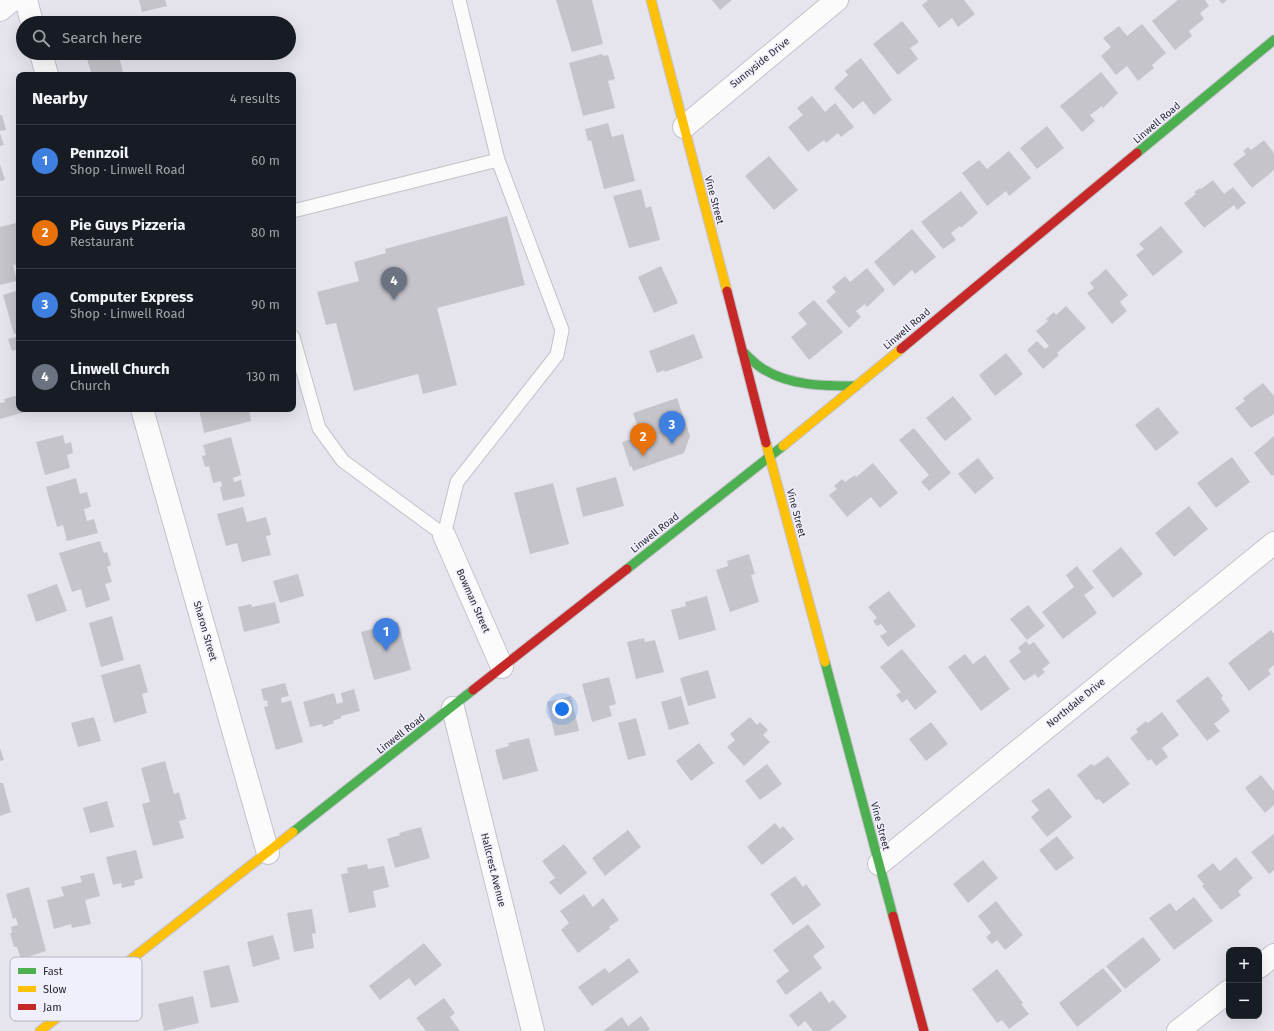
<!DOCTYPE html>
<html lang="en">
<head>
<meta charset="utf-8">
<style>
	:root { --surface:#171b24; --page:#20242c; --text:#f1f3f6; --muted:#9ea1a6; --line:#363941; --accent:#6b6b72 }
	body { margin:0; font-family:"Fira Sans",sans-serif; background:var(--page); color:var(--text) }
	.controls { position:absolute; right:12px; bottom:12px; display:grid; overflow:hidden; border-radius:8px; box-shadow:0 4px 16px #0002 }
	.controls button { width:36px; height:36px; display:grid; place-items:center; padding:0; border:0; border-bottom:1px solid var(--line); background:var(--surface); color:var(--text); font:20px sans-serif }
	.you { position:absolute; left:562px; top:709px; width:14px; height:14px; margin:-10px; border:3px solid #fff; border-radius:50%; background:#1a73e8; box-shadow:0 0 0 6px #1a73e833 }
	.badge { display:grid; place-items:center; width:26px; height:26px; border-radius:50%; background:var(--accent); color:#fff; font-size:13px; font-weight:700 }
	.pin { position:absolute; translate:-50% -33px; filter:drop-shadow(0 1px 2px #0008) }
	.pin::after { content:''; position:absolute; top:21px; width:14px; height:12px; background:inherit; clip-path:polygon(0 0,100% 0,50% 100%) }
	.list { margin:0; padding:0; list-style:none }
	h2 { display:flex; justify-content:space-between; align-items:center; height:52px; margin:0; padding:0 16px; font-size:17px }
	h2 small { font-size:13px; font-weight:400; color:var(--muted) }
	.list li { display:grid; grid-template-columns:26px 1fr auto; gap:12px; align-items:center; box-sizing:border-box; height:72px; padding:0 16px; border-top:1px solid var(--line) }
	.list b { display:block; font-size:15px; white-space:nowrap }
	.list p { margin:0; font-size:13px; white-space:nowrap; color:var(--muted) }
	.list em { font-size:13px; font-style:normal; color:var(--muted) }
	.icon { flex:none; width:22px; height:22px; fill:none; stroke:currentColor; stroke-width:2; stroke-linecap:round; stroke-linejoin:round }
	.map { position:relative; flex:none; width:1274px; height:1031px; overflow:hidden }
	.search { position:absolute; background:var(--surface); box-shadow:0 4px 16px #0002; left:16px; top:16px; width:280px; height:44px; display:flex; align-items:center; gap:10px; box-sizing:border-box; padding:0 14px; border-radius:22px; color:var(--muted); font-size:15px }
	.panel { position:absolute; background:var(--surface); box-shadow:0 4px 16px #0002; left:16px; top:72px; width:280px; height:340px; border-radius:8px }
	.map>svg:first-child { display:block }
	.building { fill:#c5c4cb }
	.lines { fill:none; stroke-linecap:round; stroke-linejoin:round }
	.lane-casing { stroke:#c3c2ca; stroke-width:15 }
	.street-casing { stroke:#c3c2ca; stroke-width:24 }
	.fast-casing { stroke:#c3c2ca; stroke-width:11 }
	.slow-casing { stroke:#c3c2ca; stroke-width:11 }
	.jam-casing { stroke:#c3c2ca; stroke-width:11 }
	.lane { stroke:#fbfbfc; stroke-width:13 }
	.street { stroke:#fbfbfc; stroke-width:22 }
	.fast { stroke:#4caf50; stroke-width:9 }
	.slow { stroke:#ffc107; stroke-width:9 }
	.jam { stroke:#c62828; stroke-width:9 }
	.labels { text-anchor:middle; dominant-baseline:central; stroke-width:3; stroke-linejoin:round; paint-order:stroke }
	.street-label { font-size:10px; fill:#29292f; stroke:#f0effc }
	.key { fill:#f0effc; stroke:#b4b4be; stroke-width:1 }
	.key-label { font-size:11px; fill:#29292f }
</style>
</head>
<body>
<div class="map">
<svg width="1274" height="1031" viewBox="0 0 1274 1031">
	<rect width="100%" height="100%" fill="#e6e5ee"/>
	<path class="building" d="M139,0H165L167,6L142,12Z
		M556,0H592L603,44L572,52Z
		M712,0H732L720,10Z
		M928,0H964L975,14L958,27L952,18L939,28L922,5Z
		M1178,0H1205L1209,6L1200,13L1204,19L1189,31L1192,36L1175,50L1152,21Z
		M1219,0H1227L1222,4Z
		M902,21L919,42L910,48L918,59L898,75L873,44Z
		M1142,24L1166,53L1152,65L1154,68L1138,81L1127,66L1116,75L1101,56L1111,47L1103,38L1119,26L1127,36Z
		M85,53H118L124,75H92Z
		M602,54L603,56L608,55L615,79L608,81L615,108L583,116L569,63Z
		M861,58L892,100L874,115L863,101L853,109L834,88L848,75L845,71Z
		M1101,72L1118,93L1103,108L1102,106L1090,115L1095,121L1082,132L1060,106Z
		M812,96L825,112L835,103L854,127L841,137L838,133L826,143L824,140L808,152L788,127L803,115L797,108Z
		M0,115H2L6,130L0,131Z
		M608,123L612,137L623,134L635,181L604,189L591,140L588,141L585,129Z
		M1047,126L1064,148L1037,169L1020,148Z
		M0,133L4,145L0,146Z
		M1264,140L1274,153V170L1252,188L1233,164L1246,154L1243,151L1248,147L1251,150Z
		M1009,151L1031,178L1009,196L1006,191L987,206L962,173L979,160L987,169Z
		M769,156L798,190L774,210L745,176Z
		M0,164L5,180L0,181Z
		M1213,180L1224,194L1233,187L1246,203L1237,210L1234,205L1204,228L1184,203L1196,194L1194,192L1200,188L1201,189Z
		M641,189L646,208L651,206L660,240L629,248L613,196Z
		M961,191L978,213L961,228L960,226L951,233L956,240L943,249L921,222Z
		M507,216L525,285L437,308L457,385L423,394L418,374L354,391L336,323L326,325L317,292L359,281L354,262L386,253L385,249Z
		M16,223L19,235V264L13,265L17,281L0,285V227Z
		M1161,226L1183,252L1153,276L1136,255L1144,249L1139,244Z
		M912,229L936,257L915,274L912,270L894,286L874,262Z
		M661,266L678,303L654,313L638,277Z
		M867,268L885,290L867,307L865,304L856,311L861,317L849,328L826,301L836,292L832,287L845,276L850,282Z
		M1106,269L1128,295L1120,302L1127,311L1112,324L1087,293L1094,288L1090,283Z
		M19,290V349L12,351L8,339L16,337V334H14L3,295Z
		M814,300L843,332L809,360L791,337L807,324L798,313Z
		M1066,306L1086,328L1057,353L1059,355L1043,369L1027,350L1037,341L1045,349L1049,346L1036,331L1048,321L1046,319L1054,312L1056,315Z
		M694,334L703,358L665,372L664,370L657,373L649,351Z
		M1006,353L1023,374L995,396L979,375Z
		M1263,383L1274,396V414L1251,428L1235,408L1245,401L1243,398Z
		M19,395V409H35L0,419V403L5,402L4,399Z
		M953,396L972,419L945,441L926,418Z
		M677,398L690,436L684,453L633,471L632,466L630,467L622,442L641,436L633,413Z
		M1158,407L1179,433L1156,451L1135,425Z
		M199,409H249L251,421L204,433Z
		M914,428L951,473L929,491L921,482L929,475L899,440Z
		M63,435L65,444L71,442L73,453L67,455L70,468L45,475L36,442Z
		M1274,436V475L1272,476L1254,453Z
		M231,437L241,475L233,478L234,482L241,480L245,496L223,501L220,487L222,486L221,481L213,483L209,466L205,467L202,456L206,455L203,445Z
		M1232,457L1250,482L1216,508L1197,483Z
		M978,458L994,478L975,494L958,474Z
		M873,463L898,493L880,508L871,497L847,517L829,495L837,489L834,486L842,479L845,482L855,475L856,477Z
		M616,477L624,506L583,517L576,488Z
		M76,478L80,494L87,492L91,507L84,509L87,521L94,519L98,533L67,541L63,525L57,527L46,487Z
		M553,483L569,544L530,554L514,493Z
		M1189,506L1208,529L1174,557L1155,533Z
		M243,507L247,522L266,517L271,535L266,536L271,555L242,562L237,543L226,546L217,514Z
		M100,541L104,553L107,552L111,565L107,567L112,582L105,584L110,600L86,608L81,589L72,592L59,553Z
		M1121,547L1143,574L1113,598L1092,571Z
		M749,554L755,574L751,575L759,602L730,612L716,570L728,566L727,561Z
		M1077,566L1094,588L1084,595L1097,613L1063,639L1042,612L1074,587L1066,575Z
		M298,574L304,596L280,603L273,581Z
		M57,584L67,611L36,622L27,595Z
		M889,591L916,626L888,647L880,636L887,632L881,624L877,626L873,621L877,618L868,607Z
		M707,596L716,630L679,640L671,610L686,606L685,602Z
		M275,602L280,623L244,632L238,607L251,604L252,607Z
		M1028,605L1045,626L1027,640L1010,619Z
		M112,616L124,660L101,667L89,623Z
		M398,622L411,670L374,680L361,632Z
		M1271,630L1274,634V665L1268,670L1271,674L1249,691L1228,663Z
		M644,638L645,642L655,640L664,672L636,679L627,642Z
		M1026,641L1029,645L1034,642L1050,663L1042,669L1045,672L1038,678L1035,674L1024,681L1009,661L1021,652L1018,648Z
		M902,649L937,692L915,710L907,699L902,703L896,695L901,692L880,667Z
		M965,654L973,664L985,655L1010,689L981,711L948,667Z
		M140,664L148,692L142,694L147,713L114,723L101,675Z
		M708,670L716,698L688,706L680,678Z
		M1208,676L1223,696L1221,698L1230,711L1214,724L1220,731L1207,741L1176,701Z
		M609,677L616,704L609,706L612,716L592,722L582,684Z
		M285,683L289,696L281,698L282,703L291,700L303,742L276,750L264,707L268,706L267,700L264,701L261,689Z
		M354,689L360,711L341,716V718L333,721L334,723L323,727L322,724L310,727L303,702L334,693L337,704L343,702L341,693Z
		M571,696L579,731L555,736L547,702Z
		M681,696L689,724L669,730L661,702Z
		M1162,712L1179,735L1162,748L1168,757L1156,766L1151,759L1148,761L1130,738L1138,732L1136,729L1146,721L1148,723Z
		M94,717L101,741L78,747L71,723Z
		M750,717L757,725L760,722L768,730L763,735L770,742L744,766L727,747L735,740L730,734Z
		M636,718L646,755L628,760L618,723Z
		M931,722L948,744L926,761L909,739Z
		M529,738L538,771L503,780L495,750L509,746L508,743Z
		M699,743L714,763L691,781L676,761Z
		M0,748L4,760L0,761Z
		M1108,756L1130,784L1103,804L1099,799L1096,800L1077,775L1091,764L1094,766Z
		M165,761L174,794L179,792L186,819L179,821L184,838L153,846L142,804L150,802L141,768Z
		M767,764L782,784L760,800L745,781Z
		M1261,775L1274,791V805L1265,813L1245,788Z
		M0,783H3L11,812L0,816Z
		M1049,788L1072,817L1047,837L1031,817L1039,810L1031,801Z
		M107,801L114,827L90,833L83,808Z
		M775,823L780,829L783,826L794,839L762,865L747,847Z
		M421,827L430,858L395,868L387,839L400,835L399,833Z
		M628,830L641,847L605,876L592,858Z
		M1274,834V870L1269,874L1251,852Z
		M1057,836L1074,858L1056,871L1039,850Z
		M564,844L587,873L560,895L549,882L555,878L542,861Z
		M136,850L143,878L134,881L135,885L122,888L121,883L113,885L106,857Z
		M1236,857L1253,878L1238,891L1241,895L1221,910L1202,886L1204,884L1197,876L1213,863L1220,871Z
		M983,860L998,878L968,903L953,884Z
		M367,864L368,869L384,866L389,887L373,891L376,907L349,913L341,874L348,873L347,868Z
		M94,873L100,896L85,900L91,924L72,928L71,924L54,929L47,900L64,896L61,887L82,882L80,876Z
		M795,876L803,887L806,884L821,905L793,925L770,894Z
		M29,887L46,951L21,959L17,947H14L10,933H12L11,927L18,925L16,918L13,919L6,894Z
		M584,894L593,907L603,898L619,920L609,927L610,929L578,953L561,930L569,923L560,911Z
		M1194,897L1213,921L1174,950L1149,918L1170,903L1176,911Z
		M996,901L1023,935L1005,950L997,940L992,944L986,937L991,933L978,916Z
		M312,909L316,933L312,934L314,948L294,952L287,913Z
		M808,924L825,947L813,956L822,968L786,995L776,981L789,971L773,950Z
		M273,935L280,959L253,967L247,942Z
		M1143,937L1161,960L1125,989L1106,966Z
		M424,943L442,965L415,986L409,978L380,1000L369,986Z
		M629,958L639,972L592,1006L578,987L605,968L609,973Z
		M229,965L239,1002L211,1008L203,971Z
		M1103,968L1122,991L1077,1027L1059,1003Z
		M997,969L1023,1003L1021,1004L1029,1014L1009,1029L1002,1020L997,1023L972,989Z
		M821,991L829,1003L833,1000L847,1017L829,1031H813L805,1021L798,1027L789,1015Z
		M193,996L199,1023L164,1031L158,1004Z
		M444,998L455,1013L450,1017L460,1031H426L416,1018Z
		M641,1016L650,1029L647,1031H603L622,1017L628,1026Z"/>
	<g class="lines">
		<defs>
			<path id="lane" d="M293,211L498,160
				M293,337L319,428L343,461L444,535L457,482L557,355L562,330L498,160L459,0"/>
			<path id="street" d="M26,0L32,23
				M0,10L12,0
				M41,53L47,75
				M684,127L837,0
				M142,409L268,853
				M444,535L502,667
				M453,708L533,1031
				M879,864L1274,543
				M1259,967L1274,955
				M1178,1031L1229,991"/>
			<path id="fast" d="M1137,153L1274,40
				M742,351C749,357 755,364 763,369C791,386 824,386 856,386
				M627,569L783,446
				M825,662L893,916
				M293,832L473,690"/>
			<path id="slow" d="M651,0L727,291
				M766,443L825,662
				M783,446L901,349
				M40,1031L293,832"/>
			<path id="jam" d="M727,291L766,443
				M901,349L1137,153
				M473,690L627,569
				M893,916L924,1031"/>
		</defs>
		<use href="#lane" class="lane-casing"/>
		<use href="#street" class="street-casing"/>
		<use href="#fast" class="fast-casing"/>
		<use href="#slow" class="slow-casing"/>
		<use href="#jam" class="jam-casing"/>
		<use href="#lane" class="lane"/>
		<use href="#street" class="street"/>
		<use href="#fast" class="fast"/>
		<use href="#slow" class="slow"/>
		<use href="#jam" class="jam"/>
	</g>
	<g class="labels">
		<g class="street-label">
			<text transform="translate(760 63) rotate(-39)">Sunnyside Drive</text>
			<text transform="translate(1157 123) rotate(-40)">Linwell Road</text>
			<text transform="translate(714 200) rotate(75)">Vine Street</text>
			<text transform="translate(907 329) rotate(-40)">Linwell Road</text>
			<text transform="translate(796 513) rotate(75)">Vine Street</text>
			<text transform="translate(655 533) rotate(-38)">Linwell Road</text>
			<text transform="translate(473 601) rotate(66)">Bowman Street</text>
			<text transform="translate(205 631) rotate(74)">Sharon Street</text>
			<text transform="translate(1076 703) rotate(-39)">Northdale Drive</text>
			<text transform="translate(401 734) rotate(-38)">Linwell Road</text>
			<text transform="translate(880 826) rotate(75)">Vine Street</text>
			<text transform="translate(493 870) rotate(76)">Hallcrest Avenue</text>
		</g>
	</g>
	<rect x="10" y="957" width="132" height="64" rx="6" class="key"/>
	<rect x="18" y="968" width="18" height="6" fill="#4caf50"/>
	<rect x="18" y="986" width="18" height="6" fill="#ffc107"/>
	<rect x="18" y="1004" width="18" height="6" fill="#c62828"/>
	<g class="key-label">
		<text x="43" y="975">Fast</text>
		<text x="43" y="993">Slow</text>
		<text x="43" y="1011">Jam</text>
	</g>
</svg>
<div class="controls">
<button>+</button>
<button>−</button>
</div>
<div class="you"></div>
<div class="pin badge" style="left:386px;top:651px;background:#3f7fe0">1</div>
<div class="pin badge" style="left:643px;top:456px;background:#e8710a">2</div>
<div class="pin badge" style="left:672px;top:444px;background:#3f7fe0">3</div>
<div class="pin badge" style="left:394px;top:300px;background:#6b7280">4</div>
<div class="search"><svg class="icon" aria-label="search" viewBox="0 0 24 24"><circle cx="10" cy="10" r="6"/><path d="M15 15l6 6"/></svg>Search here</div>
<section class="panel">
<h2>Nearby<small>4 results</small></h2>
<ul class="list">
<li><span class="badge" style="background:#3f7fe0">1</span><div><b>Pennzoil</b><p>Shop · Linwell Road</p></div><em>60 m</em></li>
<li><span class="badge" style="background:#e8710a">2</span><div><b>Pie Guys Pizzeria</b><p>Restaurant</p></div><em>80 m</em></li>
<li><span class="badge" style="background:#3f7fe0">3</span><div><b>Computer Express</b><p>Shop · Linwell Road</p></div><em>90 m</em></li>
<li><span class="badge" style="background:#6b7280">4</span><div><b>Linwell Church</b><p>Church</p></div><em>130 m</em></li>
</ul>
</section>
</div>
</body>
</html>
